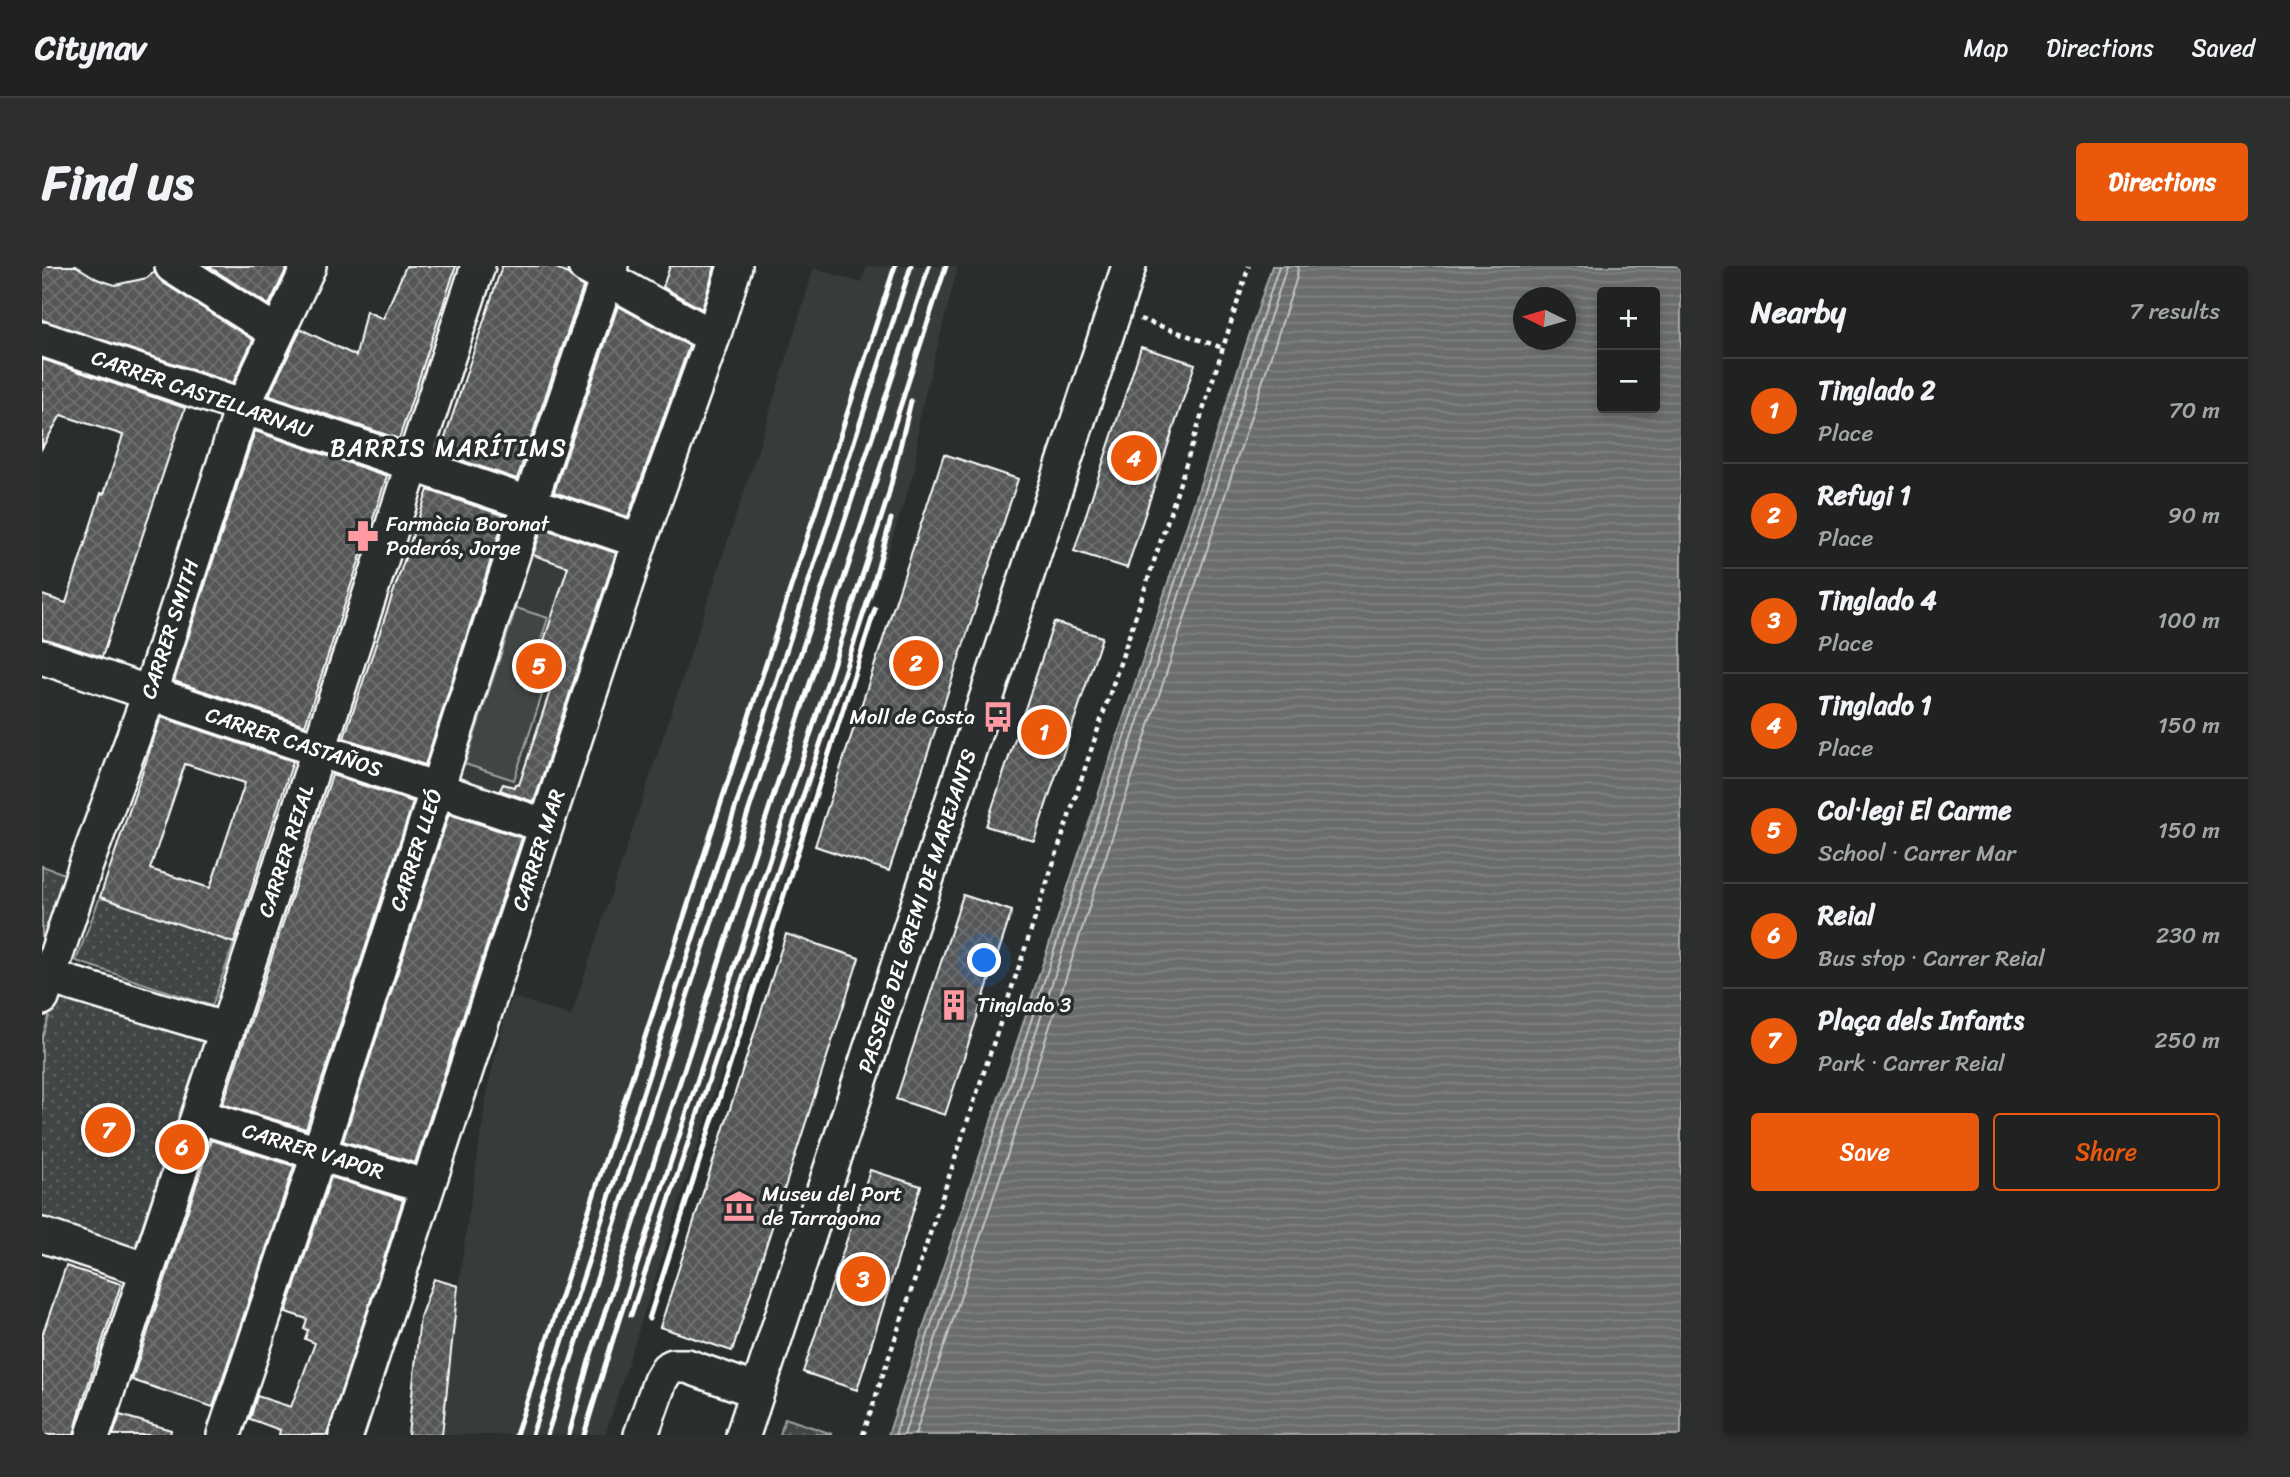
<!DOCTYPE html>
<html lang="en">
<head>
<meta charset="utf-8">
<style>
	:root { --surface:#202222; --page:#2d2f2f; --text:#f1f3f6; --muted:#a2a4a5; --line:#3d3f40; --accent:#ea580c }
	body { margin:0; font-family:Sriracha,sans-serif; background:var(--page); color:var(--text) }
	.controls { position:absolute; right:21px; top:21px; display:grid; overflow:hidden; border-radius:7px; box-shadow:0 4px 10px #0003 }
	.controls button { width:63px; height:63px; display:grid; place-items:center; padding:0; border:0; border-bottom:2px solid var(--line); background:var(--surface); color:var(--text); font:35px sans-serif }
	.compass { position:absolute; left:1471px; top:21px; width:63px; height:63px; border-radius:50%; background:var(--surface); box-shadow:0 4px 10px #0003; rotate:275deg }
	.you { position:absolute; left:943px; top:695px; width:24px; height:24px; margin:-18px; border:5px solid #fff; border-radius:50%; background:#1a73e8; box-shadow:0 0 0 10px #1a73e833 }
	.badge { display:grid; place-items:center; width:46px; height:46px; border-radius:50%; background:var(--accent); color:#fff; font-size:23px; font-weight:700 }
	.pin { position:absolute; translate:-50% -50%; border:4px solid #fff; box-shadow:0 2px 7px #0006 }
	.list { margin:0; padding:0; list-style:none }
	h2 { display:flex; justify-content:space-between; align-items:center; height:91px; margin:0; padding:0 28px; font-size:30px }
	h2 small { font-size:23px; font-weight:400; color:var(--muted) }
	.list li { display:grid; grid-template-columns:46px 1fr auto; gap:21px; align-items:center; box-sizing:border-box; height:105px; padding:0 28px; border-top:2px solid var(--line) }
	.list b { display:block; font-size:26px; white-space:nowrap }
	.list p { margin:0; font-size:23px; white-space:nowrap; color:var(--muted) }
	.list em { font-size:23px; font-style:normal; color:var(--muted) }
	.actions { display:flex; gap:14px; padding:21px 28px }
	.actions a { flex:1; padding:16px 0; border:2px solid var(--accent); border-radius:7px; text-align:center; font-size:24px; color:var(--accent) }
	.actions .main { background:var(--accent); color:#fff }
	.map { position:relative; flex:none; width:1639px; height:1169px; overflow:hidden; border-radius:7px }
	header { display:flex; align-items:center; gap:42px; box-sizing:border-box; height:98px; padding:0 35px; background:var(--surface); border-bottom:2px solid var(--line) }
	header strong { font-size:33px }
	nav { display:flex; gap:38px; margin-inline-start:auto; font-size:24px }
	.intro { display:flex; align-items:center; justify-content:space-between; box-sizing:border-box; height:168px; padding:0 42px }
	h1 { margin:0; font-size:49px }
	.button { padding:18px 32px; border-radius:7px; background:var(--accent); color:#fff; font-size:24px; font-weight:700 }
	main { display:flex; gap:42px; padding:0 42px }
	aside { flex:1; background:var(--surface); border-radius:7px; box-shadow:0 4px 10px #0003 }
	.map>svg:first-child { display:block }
	.built { fill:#373a3b }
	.park { fill:url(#park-dots); stroke:#a0a2a2; stroke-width:2 }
	.pitch { fill:#414445; stroke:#a0a2a2; stroke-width:2 }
	.water { fill:url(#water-rules); stroke:#a6a7a7; stroke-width:2; fill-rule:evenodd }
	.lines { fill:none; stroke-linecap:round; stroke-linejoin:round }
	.shore { stroke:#c3c4c5; stroke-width:2 }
	.building { fill:url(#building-cross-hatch); stroke:#fff; stroke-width:2; fill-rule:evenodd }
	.minor-casing { stroke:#fff; stroke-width:38 }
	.path { stroke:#fff; stroke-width:4.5; stroke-dasharray:5 5; stroke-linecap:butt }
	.minor { stroke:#2a2d2e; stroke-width:33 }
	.rail { stroke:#fff; stroke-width:5 }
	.labels { text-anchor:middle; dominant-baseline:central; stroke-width:7; stroke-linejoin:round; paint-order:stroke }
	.street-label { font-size:21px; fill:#fff; stroke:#2a2d2e }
	.poi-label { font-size:21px; fill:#fff; stroke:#2a2d2e; text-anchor:start }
	.quarter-label { font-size:24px; letter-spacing:2px; fill:#fff; stroke:#2a2d2e }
</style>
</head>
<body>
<header>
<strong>Citynav</strong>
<nav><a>Map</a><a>Directions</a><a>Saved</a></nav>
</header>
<div class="intro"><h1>Find us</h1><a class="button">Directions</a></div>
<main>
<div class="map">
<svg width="1639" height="1169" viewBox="0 0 1639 1169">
	<defs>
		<pattern id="park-dots" width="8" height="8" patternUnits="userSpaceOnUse" patternTransform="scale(1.75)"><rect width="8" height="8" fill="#414445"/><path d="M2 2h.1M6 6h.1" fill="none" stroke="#5e6061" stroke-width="1.8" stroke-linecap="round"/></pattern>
		<pattern id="water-rules" width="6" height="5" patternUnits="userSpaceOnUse" patternTransform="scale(1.75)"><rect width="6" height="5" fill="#6a6c6d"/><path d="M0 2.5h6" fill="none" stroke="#808283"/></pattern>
		<pattern id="building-cross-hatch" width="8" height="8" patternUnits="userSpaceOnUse" patternTransform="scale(1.75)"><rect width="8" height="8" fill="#555758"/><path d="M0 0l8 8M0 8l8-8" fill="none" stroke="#6e7071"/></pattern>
	</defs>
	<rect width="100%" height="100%" fill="#2a2d2e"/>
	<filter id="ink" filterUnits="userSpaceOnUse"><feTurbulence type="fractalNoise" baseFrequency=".0143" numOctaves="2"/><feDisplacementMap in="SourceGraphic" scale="14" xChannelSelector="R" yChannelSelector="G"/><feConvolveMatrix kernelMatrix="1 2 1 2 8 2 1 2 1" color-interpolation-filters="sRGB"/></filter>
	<g filter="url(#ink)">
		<path class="built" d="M825,0H916L877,152L873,202L563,1169H400L417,1014L446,820L463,750L471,731L529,750L722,165L772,2L819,17Z
			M496,253L585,283L500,543L410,513Z"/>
		<path class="park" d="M0,600L26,609L0,686Z
			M58,631L192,677L170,740L34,695Z
			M16,724L163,774L92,984L0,953V772Z
			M743,1152L790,1168L738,1169Z"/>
		<path class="pitch" d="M474,342L506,352L483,423L500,429L472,514L423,498Z"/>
		<path class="water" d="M1230,0H1639V1169H846ZM1560,26H1613V142H1560ZM1482,32H1524V74H1482Z"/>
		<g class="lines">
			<path class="shore" d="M853,1169L1237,0
				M862,1169L1245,0
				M873,1169L1255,11L1256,0"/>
		</g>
		<path class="building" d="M0,0H34L55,13L73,19L105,12L112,6L120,16L211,74L191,117L0,54Z
			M166,0H246L227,39Z
			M364,0H414L357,173L227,129L259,63L314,90L324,45L341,53Z
			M460,0H511L526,8L541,21L475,213L398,187Z
			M628,0H673L660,43L621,21Z
			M576,40L647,80L586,251L512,226Z
			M1099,81L1153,98L1085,302L1032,285Z
			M0,93L143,142L60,391L0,372V329L24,337L59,227L62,228L81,169L19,149L0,182Z
			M213,165L345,210L263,459L132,415Z
			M902,188L976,213L847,605L773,580Z
			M386,224L463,250L383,499L302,472Z
			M500,262L574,287L492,536L458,524L461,518L472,521L473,518L477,519L508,425L488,418L526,301L491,289Z
			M1012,356L1060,371L992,575L944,560Z
			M119,451L251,495L192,677L58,631ZM143,498L203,517L168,622L108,603Z
			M290,509L371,536L264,863L181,838Z
			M407,548L480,572L373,897L301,875Z
			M921,629L970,645L903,849L854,833Z
			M744,668L817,692L690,1085L618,1061Z
			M169,874L252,900L171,1141L90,1114Z
			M828,904L879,920L815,1124L761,1106Z
			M289,911L361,934L285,1169H237L238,1164L208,1153L215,1130L249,1141L273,1077L263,1073L266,1064L262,1063L265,1053L244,1046Z
			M24,1000L79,1018L40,1138L32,1169H0V1070Z
			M392,1013L416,1020L400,1169H366L378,1051Z
			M78,1149L129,1164L128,1169H71Z"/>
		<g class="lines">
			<defs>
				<path id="minor" d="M130,0L235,67
					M543,0L671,71
					M0,73L598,275
					M0,391L504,560
					M7,711L185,764
					M0,732L44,599L107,429L200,142L267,0
					M156,850L385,921
					M0,969L105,1004
					M51,1169L436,0
					M182,1169L277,887L487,239L569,0
					M304,1169L598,275L671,71L693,0
					M599,1169L618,1115L625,1103L631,1100H645L715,1125
					M701,1169L1087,0"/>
			</defs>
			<use href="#minor" class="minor-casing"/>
			<path class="path" d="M1098,53L1181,82
				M821,1169L1135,226L1207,0"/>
			<use href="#minor" class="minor"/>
			<path class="rail" d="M589,1049L832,316L849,253
				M607,1053L833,343
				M474,1169L853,0
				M490,1169L869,0
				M505,1169L644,734L887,0
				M527,1169L547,1095L904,0
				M542,1169L576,1057L846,231L869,135"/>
		</g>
	</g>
	<defs>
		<symbol id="pharmacy-bare" viewBox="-9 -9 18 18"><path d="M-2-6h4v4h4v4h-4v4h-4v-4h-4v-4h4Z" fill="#ff9aa2" stroke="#2a2d2e" stroke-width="2.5" paint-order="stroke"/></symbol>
		<symbol id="bus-bare" viewBox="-9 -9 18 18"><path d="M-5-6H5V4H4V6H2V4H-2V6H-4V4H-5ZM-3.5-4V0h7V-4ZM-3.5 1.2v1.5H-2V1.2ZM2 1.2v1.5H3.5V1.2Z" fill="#ff9aa2" stroke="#2a2d2e" stroke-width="2.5" paint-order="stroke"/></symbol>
		<symbol id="building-bare" viewBox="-9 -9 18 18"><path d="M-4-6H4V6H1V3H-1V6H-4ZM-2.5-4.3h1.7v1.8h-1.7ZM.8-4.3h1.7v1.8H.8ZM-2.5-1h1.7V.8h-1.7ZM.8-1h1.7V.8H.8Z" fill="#ff9aa2" stroke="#2a2d2e" stroke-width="2.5" paint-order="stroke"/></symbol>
		<symbol id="museum-bare" viewBox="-9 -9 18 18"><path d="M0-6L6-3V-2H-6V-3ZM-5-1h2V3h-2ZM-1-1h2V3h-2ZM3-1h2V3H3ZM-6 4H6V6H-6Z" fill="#ff9aa2" stroke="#2a2d2e" stroke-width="2.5" paint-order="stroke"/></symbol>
	</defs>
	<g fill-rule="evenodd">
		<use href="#pharmacy-bare" x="299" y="248" width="44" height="44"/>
		<use href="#bus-bare" x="934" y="429" width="44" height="44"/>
		<use href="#building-bare" x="890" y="717" width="44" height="44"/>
		<use href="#museum-bare" x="675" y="918" width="44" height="44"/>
	</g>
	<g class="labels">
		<g class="street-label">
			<text transform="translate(160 128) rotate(19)">CARRER CASTELLARNAU</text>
			<text transform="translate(128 363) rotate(-72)">CARRER SMITH</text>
			<text transform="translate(252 476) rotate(18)">CARRER CASTAÑOS</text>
			<text transform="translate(374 584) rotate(-72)">CARRER LLEÓ</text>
			<text transform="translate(496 584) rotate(-72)">CARRER MAR</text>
			<text transform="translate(244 585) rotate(-72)">CARRER REIAL</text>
			<text transform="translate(875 645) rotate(-72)">PASSEIG DEL GREMI DE MAREJANTS</text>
			<text transform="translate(271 885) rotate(17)">CARRER VAPOR</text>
		</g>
		<g class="poi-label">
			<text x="344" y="258">Farmàcia Boronat<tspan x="344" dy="24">Poderós, Jorge</tspan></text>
			<text x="933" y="451" text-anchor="end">Moll de Costa</text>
			<text x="935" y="739">Tinglado 3</text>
			<text x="720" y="928">Museu del Port<tspan x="720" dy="24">de Tarragona</tspan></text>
		</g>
		<g class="quarter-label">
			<text x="407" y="182">BARRIS MARÍTIMS</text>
		</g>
	</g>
</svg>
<div class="controls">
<button>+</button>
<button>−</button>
</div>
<svg class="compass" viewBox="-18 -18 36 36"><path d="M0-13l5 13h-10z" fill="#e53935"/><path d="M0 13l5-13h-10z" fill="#a2a4a5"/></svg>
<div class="you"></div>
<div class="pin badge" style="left:1002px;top:466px">1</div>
<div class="pin badge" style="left:874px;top:397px">2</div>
<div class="pin badge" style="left:821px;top:1013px">3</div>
<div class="pin badge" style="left:1092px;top:192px">4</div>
<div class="pin badge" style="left:497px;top:400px">5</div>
<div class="pin badge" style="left:140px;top:881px">6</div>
<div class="pin badge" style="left:66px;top:864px">7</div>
</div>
<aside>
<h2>Nearby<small>7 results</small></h2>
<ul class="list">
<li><span class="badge">1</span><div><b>Tinglado 2</b><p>Place</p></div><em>70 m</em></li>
<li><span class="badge">2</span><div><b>Refugi 1</b><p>Place</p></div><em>90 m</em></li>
<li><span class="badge">3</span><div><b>Tinglado 4</b><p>Place</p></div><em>100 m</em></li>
<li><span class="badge">4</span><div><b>Tinglado 1</b><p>Place</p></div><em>150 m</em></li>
<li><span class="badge">5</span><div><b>Col·legi El Carme</b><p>School · Carrer Mar</p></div><em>150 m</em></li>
<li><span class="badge">6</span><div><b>Reial</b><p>Bus stop · Carrer Reial</p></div><em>230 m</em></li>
<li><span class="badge">7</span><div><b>Plaça dels Infants</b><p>Park · Carrer Reial</p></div><em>250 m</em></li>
</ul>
<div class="actions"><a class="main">Save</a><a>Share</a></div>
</aside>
</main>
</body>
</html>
